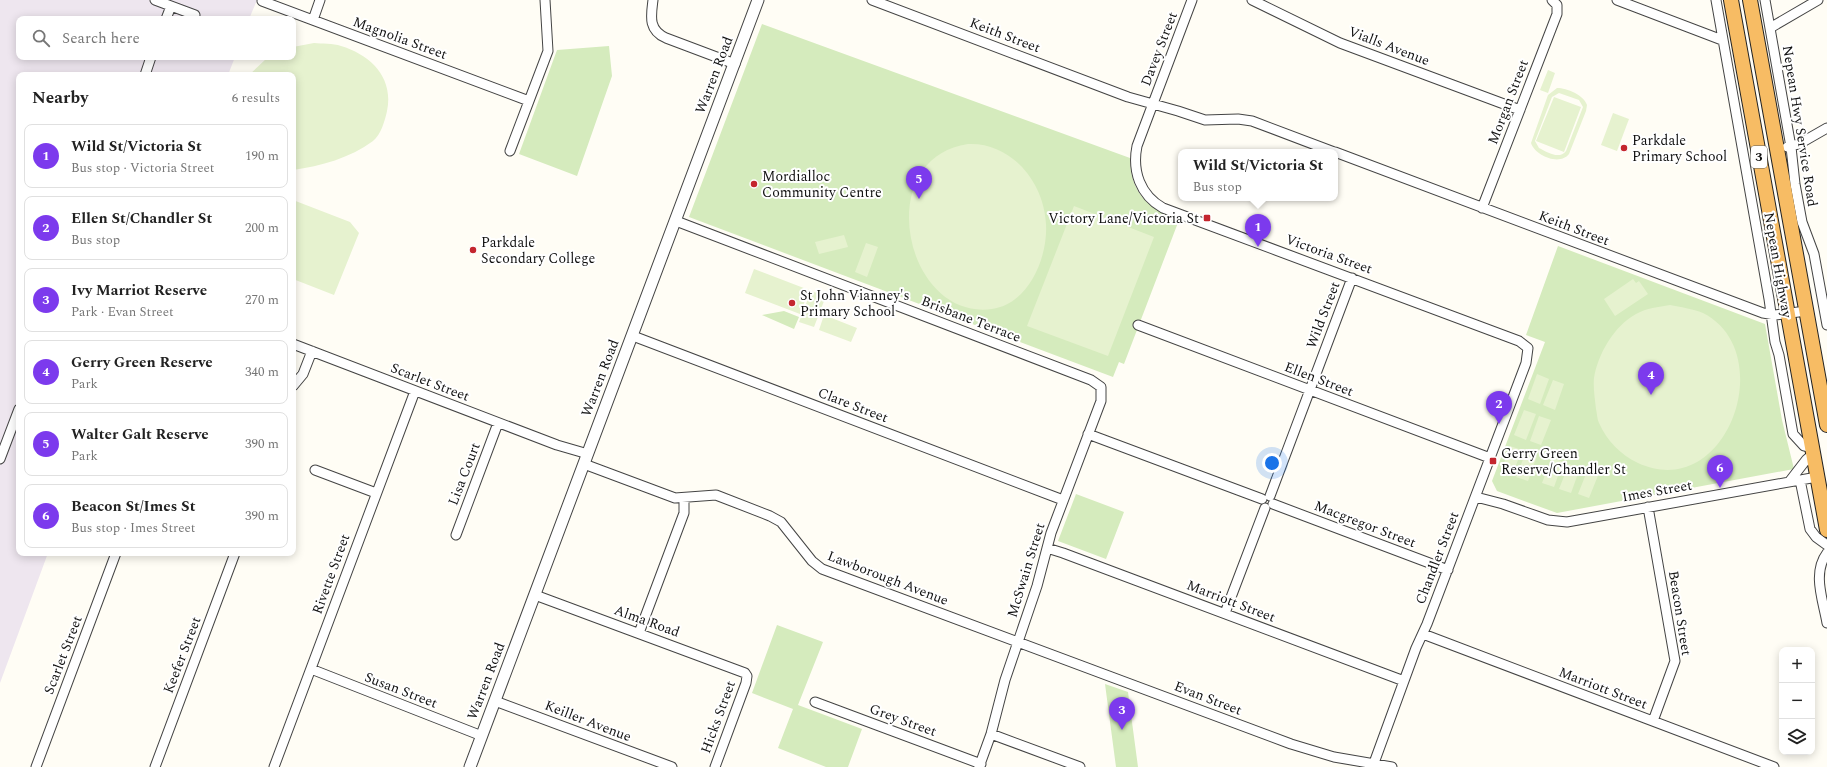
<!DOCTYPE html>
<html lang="en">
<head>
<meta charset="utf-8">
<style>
	:root { --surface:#fff; --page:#f2f2f2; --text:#222; --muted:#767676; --line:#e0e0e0; --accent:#7c3aed }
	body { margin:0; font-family:Spectral,serif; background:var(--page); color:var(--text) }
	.controls { position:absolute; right:12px; bottom:12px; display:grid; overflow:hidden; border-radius:8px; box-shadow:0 2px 10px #0003 }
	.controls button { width:36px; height:36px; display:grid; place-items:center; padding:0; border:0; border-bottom:1px solid var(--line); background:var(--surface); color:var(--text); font:20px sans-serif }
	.you { position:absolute; left:1272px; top:463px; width:14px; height:14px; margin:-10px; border:3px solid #fff; border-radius:50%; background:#1a73e8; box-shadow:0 0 0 6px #1a73e833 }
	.badge { display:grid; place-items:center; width:26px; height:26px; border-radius:50%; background:var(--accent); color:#fff; font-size:13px; font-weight:700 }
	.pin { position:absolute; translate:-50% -33px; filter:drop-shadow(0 1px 2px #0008) }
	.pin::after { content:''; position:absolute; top:21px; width:14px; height:12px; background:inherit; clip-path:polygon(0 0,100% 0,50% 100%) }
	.popup { position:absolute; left:1178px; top:149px; width:160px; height:52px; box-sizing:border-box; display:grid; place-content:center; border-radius:8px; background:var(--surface); filter:drop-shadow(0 1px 3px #0005); font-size:13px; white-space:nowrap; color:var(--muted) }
	.popup b { font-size:15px; color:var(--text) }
	.popup::after { content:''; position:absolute; left:50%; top:100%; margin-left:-8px; border:8px solid transparent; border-top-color:var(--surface) }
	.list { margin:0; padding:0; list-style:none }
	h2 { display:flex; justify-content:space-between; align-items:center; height:52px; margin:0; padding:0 16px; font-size:17px }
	h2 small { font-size:13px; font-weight:400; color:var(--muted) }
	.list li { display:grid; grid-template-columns:26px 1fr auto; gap:12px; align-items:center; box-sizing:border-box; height:64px; margin:0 8px 8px; padding:0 8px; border:1px solid var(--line); border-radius:8px }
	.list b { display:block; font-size:15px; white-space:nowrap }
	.list p { margin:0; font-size:13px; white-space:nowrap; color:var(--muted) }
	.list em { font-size:13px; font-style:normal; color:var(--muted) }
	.icon { flex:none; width:22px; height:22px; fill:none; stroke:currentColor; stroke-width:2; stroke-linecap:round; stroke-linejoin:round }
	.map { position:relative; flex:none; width:1827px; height:767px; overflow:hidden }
	.search { position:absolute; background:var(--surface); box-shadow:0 2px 10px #0003; left:16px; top:16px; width:280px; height:44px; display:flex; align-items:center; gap:10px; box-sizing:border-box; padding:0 14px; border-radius:8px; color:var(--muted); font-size:15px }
	.panel { position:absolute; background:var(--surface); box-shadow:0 2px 10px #0003; left:16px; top:72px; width:280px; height:484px; border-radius:8px }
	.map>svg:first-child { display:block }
	.industrial { fill:#eee6ef }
	.green { fill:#d5ebbd }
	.pitch { fill:#e6f2cf; fill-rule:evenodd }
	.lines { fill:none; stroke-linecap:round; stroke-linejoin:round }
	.minor-casing { stroke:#444; stroke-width:11 }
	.tertiary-casing { stroke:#444; stroke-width:13 }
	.trunk-casing { stroke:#222; stroke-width:16 }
	.minor { stroke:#fff; stroke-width:9 }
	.tertiary { stroke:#fff; stroke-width:11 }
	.trunk { stroke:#f7bc64; stroke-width:14 }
	.poi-dot { fill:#c4262e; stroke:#fff; stroke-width:1.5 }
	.labels { text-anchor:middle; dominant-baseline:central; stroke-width:4; stroke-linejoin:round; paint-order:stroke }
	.shield { fill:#fff; stroke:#585858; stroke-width:1 }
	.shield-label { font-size:13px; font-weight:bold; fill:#111 }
	.street-label { font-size:14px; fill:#111; stroke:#fff }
	.poi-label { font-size:14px; fill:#111; stroke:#fff; text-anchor:start }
</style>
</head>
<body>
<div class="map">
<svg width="1827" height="767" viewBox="0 0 1827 767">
	<rect width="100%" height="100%" fill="#fffdf5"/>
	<path class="industrial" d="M0,0H257L249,19H19V57H235L228,75H19V553H48L0,683Z"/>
	<path class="green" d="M762,24L1130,158C1130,193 1148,208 1179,220L1124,364L1119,362L1113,377L689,217Z
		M609,46L612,76L577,176L519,154L557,50Z
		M1558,246L1765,324L1782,420L1794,469L1557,513L1497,491L1492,481L1545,342L1526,335Z
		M784,311L799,317L794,329L762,315Z
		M1076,494L1124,512L1106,559L1058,541Z
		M777,625L823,642L798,705L862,729L848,767H826L778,748L793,709L752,693Z
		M1105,684L1128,692L1138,767H1116Z"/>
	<path class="pitch" d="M314,43C322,44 333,43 341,46C371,55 394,78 387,111C385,120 381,135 373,141C350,158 321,166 293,170V75H249L267,58L293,57V47Z
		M1548,70L1555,73L1548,93L1540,90Z
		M1557,88C1567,88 1584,95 1587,105L1586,111L1569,154C1560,166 1535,156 1531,143L1548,95ZM1559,93L1579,100L1583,107L1566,151C1559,160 1547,152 1539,148L1535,141L1552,97Z
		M1554,97L1581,107L1564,152L1536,141Z
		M1613,113L1629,119L1617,151L1601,145Z
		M968,144C1011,142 1044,182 1046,224C1048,257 1029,304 992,309C904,321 871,158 968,144Z
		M293,200L350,222L359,233L334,295L293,279Z
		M1074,206L1154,237L1108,356L1027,326Z
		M844,235L848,247L819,254L815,242Z
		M866,243L878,247L867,277L855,272Z
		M754,269L809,290L800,314L745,293Z
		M1633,279L1636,283L1639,281L1648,294L1615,316L1604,299Z
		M811,291L826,296L814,327L799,322Z
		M1670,305C1680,307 1693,309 1703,313C1780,352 1727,504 1638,463C1621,455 1607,441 1599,423C1597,419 1597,413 1596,409C1595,399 1593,388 1594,378C1598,354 1614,326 1636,314C1647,308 1658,307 1670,305Z
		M824,315L857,328L851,342L819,330Z
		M1537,374L1549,379L1540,404L1528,399Z
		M1553,380L1564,384L1555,410L1543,405Z
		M1524,410L1536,414L1526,440L1514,435Z
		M1539,416L1551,420L1541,445L1530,441Z
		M1510,446L1522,450L1512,475L1501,471Z
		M1526,452L1537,456L1528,481L1516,477Z
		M1552,457L1563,462L1554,487L1542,483Z
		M1569,464L1580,468L1571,493L1559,489Z
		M1588,469L1599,473L1589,498L1578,494Z"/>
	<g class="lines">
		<defs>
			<path id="minor" d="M155,0L195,15
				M653,0C651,16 648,30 666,38L735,64
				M872,0L1128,97L1178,111L1205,120L1238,119L1252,121L1334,152
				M1192,0L1137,146C1132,171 1140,195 1163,208L1519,341L1528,348L1526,363L1427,624L1416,648L1374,763
				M1252,0L1340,43L1520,110
				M1617,0L1722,40
				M1716,0L1769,299L1775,342L1779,355L1793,434L1804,446L1812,448
				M1765,0L1791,147L1795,184L1802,222L1814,254L1827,325
				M262,1L529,101
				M166,19L171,6
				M313,20L320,0
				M1770,28L1818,0
				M145,75L151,57
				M1787,147L1799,144L1827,128
				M510,151L548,51L545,0
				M1335,152L1763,313L1775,315L1806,311
				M1482,208L1557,14V5L1552,0
				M676,221L1091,380L1101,387V401L1051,533L1037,586L1005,680L991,734L979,767
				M1138,325L1490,458
				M633,336L1063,500
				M293,344L557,445L588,454
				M293,386L303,374L312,351
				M1088,434L1262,499
				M0,459L19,409
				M584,464L675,498L716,495L770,516L781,522L812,561L822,569L1291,744L1334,757L1392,767
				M315,470L376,493
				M1800,480L1810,529L1816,537L1827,545
				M1789,482L1806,460L1813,454
				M1270,496L1352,278
				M1476,497L1503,504L1548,520L1567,522L1817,477
				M1273,504L1448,570
				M1648,507L1675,661L1653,721
				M456,535L498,423
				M1047,548L1063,553L1404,681
				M1827,553C1812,573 1823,600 1827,623
				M535,595L745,673L747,676L746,683L715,767
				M1225,613L1265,508
				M639,633L684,513V498
				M1423,634L1774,767
				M311,669L482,736
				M495,701L672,767
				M815,702L981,764
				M991,734L1080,767
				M36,767L116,553
				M155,767L235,553
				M274,767L415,391"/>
			<path id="tertiary" d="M470,767L758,0"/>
			<path id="trunk" d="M1731,0L1827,530
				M1750,0L1827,425"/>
		</defs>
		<use href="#minor" class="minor-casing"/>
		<use href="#tertiary" class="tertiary-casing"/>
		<use href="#trunk" class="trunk-casing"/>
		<use href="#minor" class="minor"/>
		<use href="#tertiary" class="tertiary"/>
		<use href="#trunk" class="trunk"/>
	</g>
	<g class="poi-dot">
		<circle cx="1624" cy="148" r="4"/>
		<circle cx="754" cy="184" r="4"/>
		<rect x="1203" y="214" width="8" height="8" rx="2"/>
		<circle cx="473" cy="250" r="4"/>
		<circle cx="792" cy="303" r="4"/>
		<rect x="1489" y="457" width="8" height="8" rx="2"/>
	</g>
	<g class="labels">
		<rect class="shield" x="1751" y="146" width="16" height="22" rx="3"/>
		<g class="shield-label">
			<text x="1759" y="157">3</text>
		</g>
		<g class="street-label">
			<text transform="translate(1005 35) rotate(21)">Keith Street</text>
			<text transform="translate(400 38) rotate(20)">Magnolia Street</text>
			<text transform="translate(1389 46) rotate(21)">Vialls Avenue</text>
			<text transform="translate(1159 49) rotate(-69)">Davey Street</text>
			<text transform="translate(714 75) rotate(-69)">Warren Road</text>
			<text transform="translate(1508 102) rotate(-69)">Morgan Street</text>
			<text transform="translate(1800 126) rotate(81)">Nepean Hwy Service Road</text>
			<text transform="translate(1574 228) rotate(21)">Keith Street</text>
			<text transform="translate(1329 254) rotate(20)">Victoria Street</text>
			<text transform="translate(1778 265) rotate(80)">Nepean Highway</text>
			<text transform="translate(1323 315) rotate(-69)">Wild Street</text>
			<text transform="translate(971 319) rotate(21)">Brisbane Terrace</text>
			<text transform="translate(600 378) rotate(-69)">Warren Road</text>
			<text transform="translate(1319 379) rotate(21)">Ellen Street</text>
			<text transform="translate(430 382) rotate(21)">Scarlet Street</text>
			<text transform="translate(853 405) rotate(21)">Clare Street</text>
			<text transform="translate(464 474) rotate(-69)">Lisa Court</text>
			<text transform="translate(1657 491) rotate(-10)">Imes Street</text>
			<text transform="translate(1365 524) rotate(21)">Macgregor Street</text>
			<text transform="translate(1437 558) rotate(-69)">Chandler Street</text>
			<text transform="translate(1026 570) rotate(-73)">McSwain Street</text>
			<text transform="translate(331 574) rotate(-70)">Rivette Street</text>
			<text transform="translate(888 578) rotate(21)">Lawborough Avenue</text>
			<text transform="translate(1231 601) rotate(21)">Marriott Street</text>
			<text transform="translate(1680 613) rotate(81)">Beacon Street</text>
			<text transform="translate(647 621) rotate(20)">Alma Road</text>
			<text transform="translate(63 655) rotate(-69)">Scarlet Street</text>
			<text transform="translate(182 655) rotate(-69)">Keefer Street</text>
			<text transform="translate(486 681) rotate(-69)">Warren Road</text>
			<text transform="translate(1603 688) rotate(21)">Marriott Street</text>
			<text transform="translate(401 690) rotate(21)">Susan Street</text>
			<text transform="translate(1208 698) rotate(21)">Evan Street</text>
			<text transform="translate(718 717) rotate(-70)">Hicks Street</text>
			<text transform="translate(903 720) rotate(20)">Grey Street</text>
			<text transform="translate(588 721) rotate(21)">Keiller Avenue</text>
		</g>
		<g class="poi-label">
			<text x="1632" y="140">Parkdale<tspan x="1632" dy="16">Primary School</tspan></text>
			<text x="762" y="176">Mordialloc<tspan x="762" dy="16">Community Centre</tspan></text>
			<text x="1199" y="218" text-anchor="end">Victory Lane/Victoria St</text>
			<text x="481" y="242">Parkdale<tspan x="481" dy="16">Secondary College</tspan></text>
			<text x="800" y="295">St John Vianney's<tspan x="800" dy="16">Primary School</tspan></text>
			<text x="1501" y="453">Gerry Green<tspan x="1501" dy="16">Reserve/Chandler St</tspan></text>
		</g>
	</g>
</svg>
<div class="controls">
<button>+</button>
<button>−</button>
<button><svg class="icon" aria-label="layers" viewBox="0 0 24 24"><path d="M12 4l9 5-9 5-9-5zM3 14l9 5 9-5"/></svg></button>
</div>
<div class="you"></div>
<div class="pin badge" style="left:1258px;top:247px">1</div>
<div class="popup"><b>Wild St/Victoria St</b>Bus stop</div>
<div class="pin badge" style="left:1499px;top:424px">2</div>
<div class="pin badge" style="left:1122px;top:730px">3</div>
<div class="pin badge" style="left:1651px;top:395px">4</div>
<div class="pin badge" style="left:919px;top:199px">5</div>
<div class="pin badge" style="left:1720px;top:488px">6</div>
<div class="search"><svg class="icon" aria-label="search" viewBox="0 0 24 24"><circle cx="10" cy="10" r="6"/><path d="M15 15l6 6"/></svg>Search here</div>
<section class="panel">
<h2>Nearby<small>6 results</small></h2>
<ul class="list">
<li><span class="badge">1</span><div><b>Wild St/Victoria St</b><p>Bus stop · Victoria Street</p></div><em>190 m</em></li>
<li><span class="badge">2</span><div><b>Ellen St/Chandler St</b><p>Bus stop</p></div><em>200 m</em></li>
<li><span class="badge">3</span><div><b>Ivy Marriot Reserve</b><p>Park · Evan Street</p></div><em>270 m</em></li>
<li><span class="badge">4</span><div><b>Gerry Green Reserve</b><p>Park</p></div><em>340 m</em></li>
<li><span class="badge">5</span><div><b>Walter Galt Reserve</b><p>Park</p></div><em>390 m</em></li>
<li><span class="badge">6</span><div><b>Beacon St/Imes St</b><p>Bus stop · Imes Street</p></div><em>390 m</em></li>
</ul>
</section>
</div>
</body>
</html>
